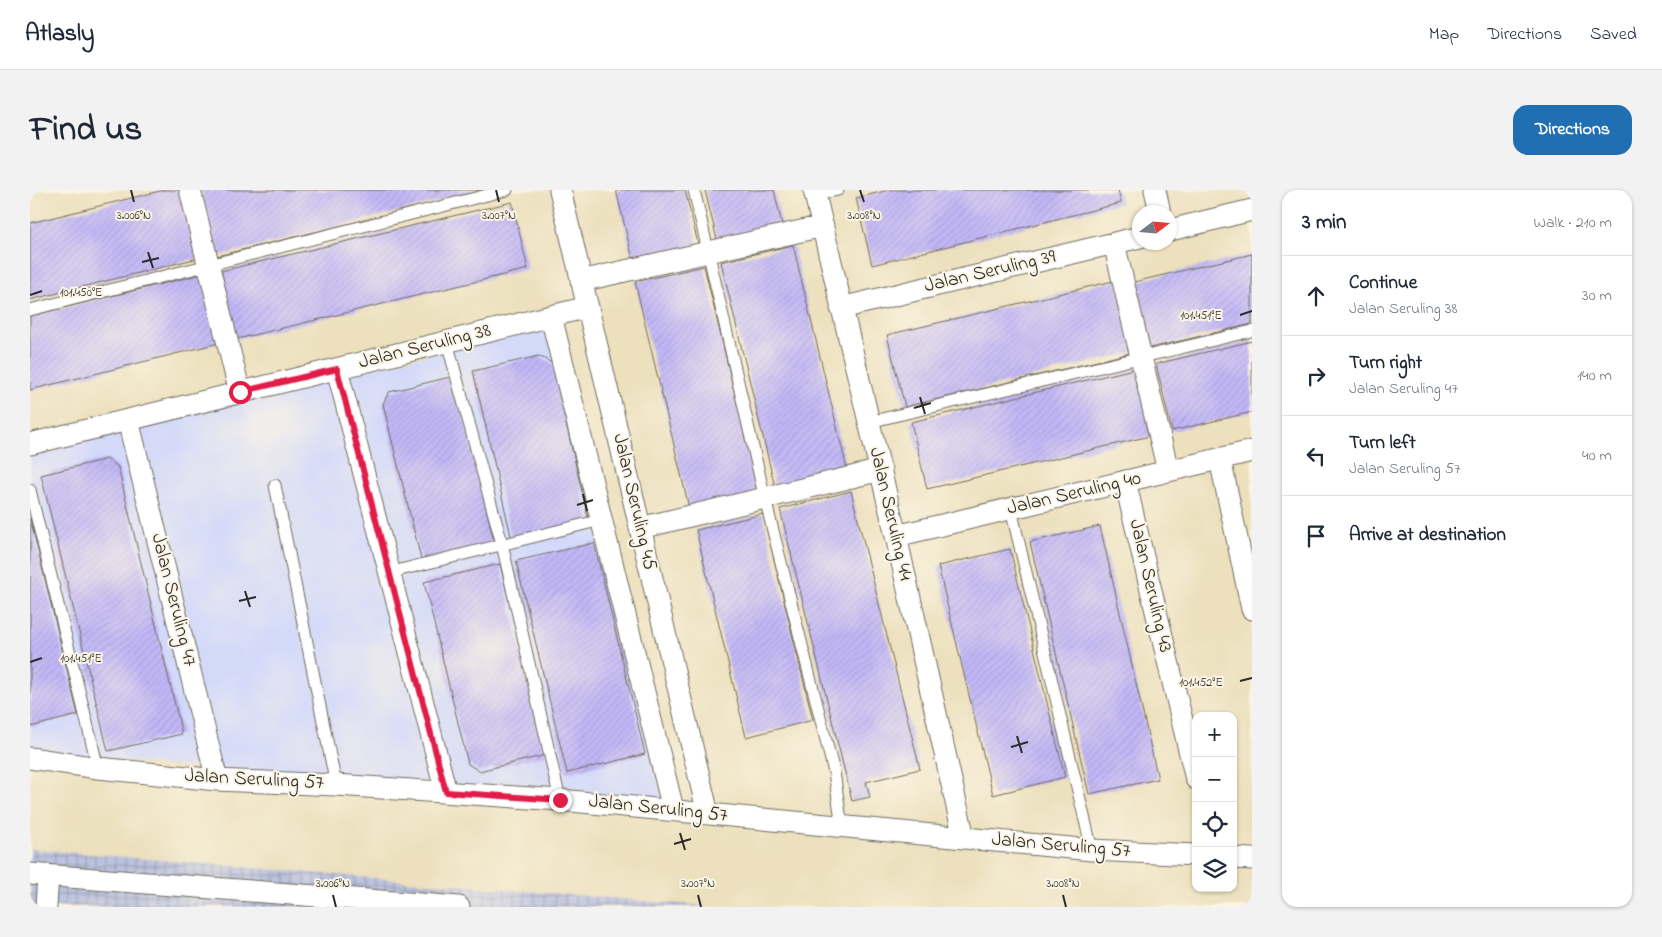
<!DOCTYPE html>
<html lang="en">
<head>
<meta charset="utf-8">
<style>
	:root { --surface:#fff; --page:#f2f2f3; --text:#1f2937; --muted:#747a83; --line:#e0e1e3; --accent:#1f6fb2 }
	body { margin:0; font-family:"Indie Flower",sans-serif; background:var(--page); color:var(--text) }
	.controls { position:absolute; right:15px; bottom:15px; display:grid; overflow:hidden; border-radius:10px; box-shadow:0 1px 4px #0004 }
	.controls button { width:45px; height:45px; display:grid; place-items:center; padding:0; border:0; border-bottom:1px solid var(--line); background:var(--surface); color:var(--text); font:25px sans-serif }
	.compass { position:absolute; left:1102px; top:15px; width:45px; height:45px; border-radius:50%; background:var(--surface); box-shadow:0 1px 4px #0004; rotate:74deg }
	.stop { position:absolute; width:15px; height:15px; margin:-11px; border:4px solid #e11d48; border-radius:50%; background:#fff }
	.stop.end { background:#e11d48; border-color:#fff; box-shadow:0 1px 5px #0008 }
	.list { margin:0; padding:0; list-style:none }
	h2 { display:flex; justify-content:space-between; align-items:center; height:65px; margin:0; padding:0 20px; font-size:21px }
	h2 small { font-size:16px; font-weight:400; color:var(--muted) }
	.list li { display:grid; grid-template-columns:32px 1fr auto; gap:15px; align-items:center; box-sizing:border-box; height:80px; padding:0 20px; border-top:1px solid var(--line) }
	.list b { display:block; font-size:19px; white-space:nowrap }
	.list p { margin:0; font-size:16px; white-space:nowrap; color:var(--muted) }
	.list em { font-size:16px; font-style:normal; color:var(--muted) }
	.icon { flex:none; width:28px; height:28px; fill:none; stroke:currentColor; stroke-width:2; stroke-linecap:round; stroke-linejoin:round }
	.map { position:relative; flex:none; width:1222px; height:717px; overflow:hidden; border-radius:15px }
	header { display:flex; align-items:center; gap:30px; box-sizing:border-box; height:70px; padding:0 25px; background:var(--surface); border-bottom:1px solid var(--line) }
	header strong { font-size:24px }
	nav { display:flex; gap:28px; margin-inline-start:auto; font-size:18px }
	.intro { display:flex; align-items:center; justify-content:space-between; box-sizing:border-box; height:120px; padding:0 30px }
	h1 { margin:0; font-size:35px }
	.button { padding:12px 22px; border-radius:15px; background:var(--accent); color:#fff; font-size:18px; font-weight:700 }
	main { display:flex; gap:30px; padding:0 30px }
	aside { flex:1; background:var(--surface); border-radius:15px; box-shadow:0 1px 4px #0004 }
	.map>svg:first-child { display:block }
	.built { fill:#d3d9f9 }
	.industrial { fill:url(#industrial-grid) }
	.building { fill:url(#building-hatch) }
	.lines { fill:none; stroke-linecap:round; stroke-linejoin:round }
	.lane-casing { stroke:#6f6a5e; stroke-width:13 }
	.street-casing { stroke:#6f6a5e; stroke-width:23 }
	.lane { stroke:#fff; stroke-width:11 }
	.street { stroke:#fff; stroke-width:21 }
	.route { stroke:#e11d48; stroke-width:6 }
	.ticks { fill:none; stroke:#2b2b2b; stroke-width:2 }
	.labels { text-anchor:middle; dominant-baseline:central; stroke-width:4; stroke-linejoin:round; paint-order:stroke }
	.street-label { font-size:20px; fill:#2b2b2b; stroke:#fcf5e5 }
	.ticks-label { font-size:12px; text-anchor:middle; fill:#2b2b2b; stroke:#fcf5e5; stroke-width:4; stroke-linejoin:round; paint-order:stroke }
</style>
</head>
<body>
<header>
<strong>Atlasly</strong>
<nav><a>Map</a><a>Directions</a><a>Saved</a></nav>
</header>
<div class="intro"><h1>Find us</h1><a class="button">Directions</a></div>
<main>
<div class="map">
<svg width="1222" height="717" viewBox="0 0 1222 717">
	<defs>
		<pattern id="industrial-grid" width="8" height="8" patternUnits="userSpaceOnUse" patternTransform="scale(1.25)"><rect width="8" height="8" fill="#bcc3de"/><path d="M0 4h8M4 0v8" fill="none" stroke="#999fb4"/></pattern>
		<pattern id="building-hatch" width="6" height="6" patternUnits="userSpaceOnUse" patternTransform="scale(1.25)"><rect width="6" height="6" fill="#c2b8f7"/><path d="M-1 1l2-2M0 6l6-6M5 7l2-2" fill="none" stroke="#a79ed4"/></pattern>
	</defs>
	<rect width="100%" height="100%" fill="#fcf5e5"/>
	<filter id="ink" filterUnits="userSpaceOnUse"><feTurbulence type="fractalNoise" baseFrequency=".02" numOctaves="2"/><feDisplacementMap in="SourceGraphic" scale="10" xChannelSelector="R" yChannelSelector="G"/><feConvolveMatrix kernelMatrix="1 2 1 2 8 2 1 2 1" color-interpolation-filters="sRGB"/></filter>
	<filter id="wash" filterUnits="userSpaceOnUse"><feTurbulence type="fractalNoise" baseFrequency=".0096" numOctaves="4" result="noise"/><feDisplacementMap in="SourceGraphic" scale="20" xChannelSelector="R" yChannelSelector="G"/><feGaussianBlur stdDeviation="1.12" result="paint"/><feColorMatrix in="noise" values="0 0 0 0 0 0 0 0 0 0 0 0 0 0 0 0 0 1.4 0 .05"/><feComposite in="paint" operator="in"/></filter>
	<g filter="url(#wash)">
		<rect width="100%" height="100%" fill="#ece0bd"/>
		<path class="built" d="M516,135L633,609L131,575L0,559V264Z"/>
		<path class="industrial" d="M0,659L685,717H0Z"/>
		<g id="blocks">
			<path class="building" d="M134,0H152L168,68L0,110V33Z
				M171,0H451L452,1L187,66Z
				M586,0H655L669,58L604,74Z
				M675,0H744L753,39L688,54Z
				M859,0H1088L1091,13L842,75L826,8Z
				M482,12L498,79L207,149L191,81Z
				M763,55L818,283L746,301L691,72Z
				M1222,64V134L1120,158L1104,92Z
				M674,76L729,305L660,322L605,92Z
				M172,84L189,153L0,200V126Z
				M1087,90L1105,162L875,217L857,145Z
				M1222,151V222L1142,241L1126,174Z
				M509,166L522,173L559,332L482,350L443,181Z
				M1108,178L1124,245L897,299L881,232Z
				M424,186L465,355L392,373L353,214L359,202Z
				M77,269L88,277L152,544L78,561L11,285Z
				M821,301L890,579L836,592L840,607L822,611L750,319Z
				M733,324L783,530L716,547L666,340Z
				M0,328L48,525L0,537Z
				M1070,336L1128,589L1059,604L1000,352Z
				M564,353L615,564L537,583L486,371Z
				M980,359L1035,587L963,605L908,376Z
				M470,374L516,565L449,581L438,574L394,392Z"/>
		</g>
	</g>
	<g filter="url(#ink)">
		<use href="#blocks" fill-opacity="0" stroke="#6f6a5e" stroke-width="1"/>
		<g class="lines">
			<defs>
				<path id="lane" d="M664,0L735,309L804,582L812,637
					M786,5L808,0
					M0,120L477,0
					M417,152L472,354L530,610
					M839,232L1222,141
					M245,295L306,595
					M0,300L68,578
					M981,319L1062,660
					M358,383L571,330"/>
				<path id="street" d="M160,0L210,203
					M530,0L678,624
					M784,0L866,346L934,648
					M1125,0L1130,22
					M1140,40L1222,20
					M1084,53L1138,281
					M551,91L793,36
					M811,118L1110,47
					M521,126L643,619
					M307,179L416,602
					M98,230L187,590
					M0,254L558,117
					M1190,269L1222,419
					M1095,291L1166,589
					M610,338L851,280
					M866,346L1222,261
					M0,568L68,578L187,590L306,595L530,610L1062,660L1166,665
					M1203,668L1222,669
					M0,684L429,717
					M16,717L18,685"/>
			</defs>
			<use href="#lane" class="lane-casing"/>
			<use href="#street" class="street-casing"/>
			<use href="#lane" class="lane"/>
			<use href="#street" class="street"/>
		</g>
	</g>
	<g class="lines" filter="url(#ink)">
		<path class="route" d="M210,202L307,179L416,602L530,610"/>
	</g>
	<path class="ticks" d="M101,0L104,12M466,0L469,12M830,0L834,12M118,62L123,78M112,72L129,68M0,105L12,101M1210,125L1222,121M890,207L895,224M884,218L901,213M553,304L557,321M547,315L563,310M215,401L220,417M209,411L226,407M0,472L12,468M1210,491L1222,488M987,546L992,563M981,557L998,552M650,643L655,660M644,654L661,649M303,705L306,717M668,705L671,717M1033,705L1036,717"/>
	<g class="labels">
		<g class="street-label">
			<text transform="translate(960 82) rotate(-13)">Jalan Seruling 39</text>
			<text transform="translate(395 157) rotate(-14)">Jalan Seruling 38</text>
			<text transform="translate(1044 304) rotate(-13)">Jalan Seruling 40</text>
			<text transform="translate(604 312) rotate(77)">Jalan Seruling 45</text>
			<text transform="translate(860 324) rotate(77)">Jalan Seruling 44</text>
			<text transform="translate(1120 396) rotate(77)">Jalan Seruling 43</text>
			<text transform="translate(143 410) rotate(76)">Jalan Seruling 47</text>
			<text transform="translate(224 590) rotate(3)">Jalan Seruling 57</text>
			<text transform="translate(628 619) rotate(6)">Jalan Seruling 57</text>
			<text transform="translate(1031 656) rotate(5)">Jalan Seruling 57</text>
		</g>
	</g>
	<g class="ticks-label">
		<text x="104" y="29">3.006°N</text>
		<text x="469" y="29">3.007°N</text>
		<text x="834" y="29">3.008°N</text>
		<text x="51" y="106">101.450°E</text>
		<text x="1171" y="129">101.451°E</text>
		<text x="51" y="472">101.451°E</text>
		<text x="1171" y="496">101.452°E</text>
		<text x="303" y="697">3.006°N</text>
		<text x="668" y="697">3.007°N</text>
		<text x="1033" y="697">3.008°N</text>
	</g>
</svg>
<div class="controls">
<button>+</button>
<button>−</button>
<button><svg class="icon" aria-label="locate" viewBox="0 0 24 24"><circle cx="12" cy="12" r="6"/><path d="M12 2v4M12 18v4M2 12h4M18 12h4"/></svg></button>
<button><svg class="icon" aria-label="layers" viewBox="0 0 24 24"><path d="M12 4l9 5-9 5-9-5zM3 14l9 5 9-5"/></svg></button>
</div>
<svg class="compass" viewBox="-18 -18 36 36"><path d="M0-13l5 13h-10z" fill="#e53935"/><path d="M0 13l5-13h-10z" fill="#747a83"/></svg>
<div class="stop" style="left:210px;top:202px"></div>
<div class="stop end" style="left:530px;top:610px"></div>
</div>
<aside>
<h2>3 min<small>Walk · 210 m</small></h2>
<ul class="list">
<li><svg class="icon" aria-label="ahead" viewBox="0 0 24 24"><path d="M12 20V5M6 11l6-6 6 6"/></svg><div><b>Continue</b><p>Jalan Seruling 38</p></div><em>30 m</em></li>
<li><svg class="icon" aria-label="right" viewBox="0 0 24 24"><path d="M7 20v-9h11M14 6l5 5-5 5"/></svg><div><b>Turn right</b><p>Jalan Seruling 47</p></div><em>140 m</em></li>
<li><svg class="icon" aria-label="left" viewBox="0 0 24 24"><path d="M17 20v-9H6M10 6l-5 5 5 5"/></svg><div><b>Turn left</b><p>Jalan Seruling 57</p></div><em>40 m</em></li>
<li><svg class="icon" aria-label="arrive" viewBox="0 0 24 24"><path d="M6 21V4h12l-3 4 3 4H6"/></svg><div><b>Arrive at destination</b></div></li>
</ul>
</aside>
</main>
</body>
</html>
